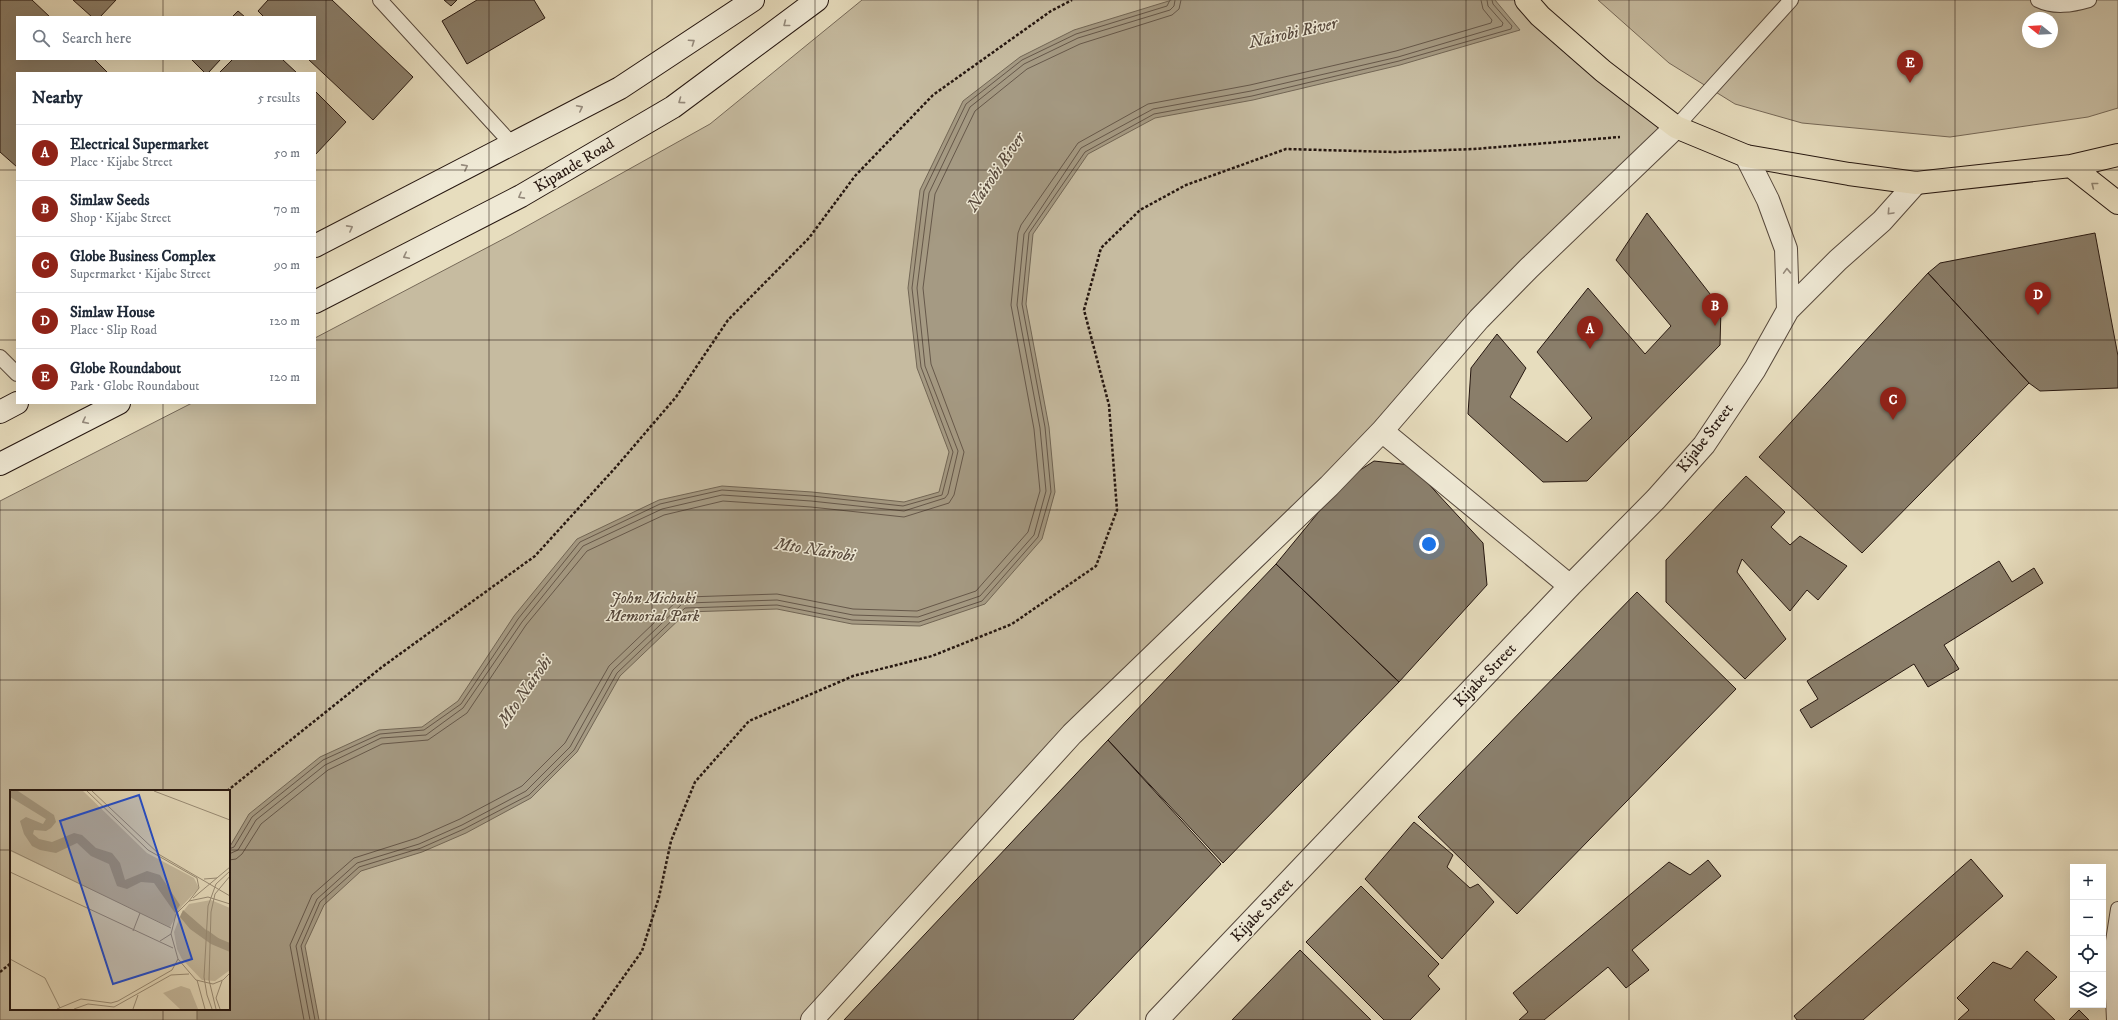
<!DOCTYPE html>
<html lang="en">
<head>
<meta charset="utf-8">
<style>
	:root { --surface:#fff; --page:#f6f6f7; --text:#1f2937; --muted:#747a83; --line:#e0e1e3; --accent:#8f2418 }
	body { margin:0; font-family:"IM FELL DW Pica",serif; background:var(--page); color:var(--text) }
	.controls { position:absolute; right:12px; bottom:12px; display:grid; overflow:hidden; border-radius:0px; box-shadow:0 4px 16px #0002 }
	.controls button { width:36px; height:36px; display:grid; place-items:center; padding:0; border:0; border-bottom:1px solid var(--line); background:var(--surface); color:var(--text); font:20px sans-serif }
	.compass { position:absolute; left:2022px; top:12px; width:36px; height:36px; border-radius:50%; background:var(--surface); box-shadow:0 4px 16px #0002; rotate:288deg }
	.you { position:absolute; left:1429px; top:544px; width:14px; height:14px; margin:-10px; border:3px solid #fff; border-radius:50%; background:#1a73e8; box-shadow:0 0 0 6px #1a73e833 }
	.badge { display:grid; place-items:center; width:26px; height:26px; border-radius:50%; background:var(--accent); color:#fff; font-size:13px; font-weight:700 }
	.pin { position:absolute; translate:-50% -33px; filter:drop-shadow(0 1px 2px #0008) }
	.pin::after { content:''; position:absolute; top:21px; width:14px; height:12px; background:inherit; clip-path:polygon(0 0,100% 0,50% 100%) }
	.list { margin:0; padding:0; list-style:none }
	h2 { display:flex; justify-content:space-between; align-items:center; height:52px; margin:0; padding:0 16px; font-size:17px }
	h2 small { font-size:13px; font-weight:400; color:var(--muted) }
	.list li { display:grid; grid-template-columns:26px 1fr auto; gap:12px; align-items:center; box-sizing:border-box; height:56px; padding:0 16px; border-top:1px solid var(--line) }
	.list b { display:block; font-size:15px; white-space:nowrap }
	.list p { margin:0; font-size:13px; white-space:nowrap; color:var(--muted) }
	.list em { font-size:13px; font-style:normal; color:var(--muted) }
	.icon { flex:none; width:22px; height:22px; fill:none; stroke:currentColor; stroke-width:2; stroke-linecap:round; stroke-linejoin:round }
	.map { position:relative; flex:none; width:2118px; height:1020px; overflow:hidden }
	.search { position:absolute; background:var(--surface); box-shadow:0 4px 16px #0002; left:16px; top:16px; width:300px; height:44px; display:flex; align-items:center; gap:10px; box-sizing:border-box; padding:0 14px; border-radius:0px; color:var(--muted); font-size:15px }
	.panel { position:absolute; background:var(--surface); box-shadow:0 4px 16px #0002; left:16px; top:72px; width:300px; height:332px; border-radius:0px }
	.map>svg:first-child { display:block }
	.green { fill:#c6bba0; stroke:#766958; fill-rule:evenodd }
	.water { fill:#a59a83; stroke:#726655 }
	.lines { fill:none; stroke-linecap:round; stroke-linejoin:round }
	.shore { stroke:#66584a; stroke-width:1 }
	.building { fill:#8a7e6a; stroke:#261710 }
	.service-casing { stroke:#56483c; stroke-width:16 }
	.minor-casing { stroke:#56483c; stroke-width:24 }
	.secondary-casing { stroke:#261710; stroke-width:24 }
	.trunk-casing { stroke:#261710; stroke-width:24 }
	.path { stroke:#261710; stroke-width:2.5; stroke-dasharray:3 2; stroke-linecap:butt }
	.service { stroke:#efe9d5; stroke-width:14 }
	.minor { stroke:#efe9d5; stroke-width:22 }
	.secondary { stroke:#efe9d5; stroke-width:22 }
	.trunk { stroke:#e7ddbe; stroke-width:22 }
	.oneway { stroke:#958a7c }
	.oneway2 { stroke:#908470 }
	.grid { fill:none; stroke:#261710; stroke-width:1; stroke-opacity:0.55 }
	.labels { text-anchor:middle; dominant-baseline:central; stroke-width:3; stroke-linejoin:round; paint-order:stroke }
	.street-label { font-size:16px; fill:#261710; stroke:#efe9d5 }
	.park-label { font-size:16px; font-style:italic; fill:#56483b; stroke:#efe9d5 }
	.water-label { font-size:17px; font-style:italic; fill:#594b3e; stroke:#efe9d5 }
	.inset-river { fill:none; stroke:#a59a83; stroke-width:2 }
	.inset-road { fill:none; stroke:#9a8e78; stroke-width:1 }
	.view { fill:#1d4ed8; fill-opacity:0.15; stroke:#1d4ed8; stroke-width:2 }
	.inset-edge { fill:none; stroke:#261710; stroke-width:2 }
</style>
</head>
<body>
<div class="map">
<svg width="2118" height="1020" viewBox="0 0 2118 1020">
	<rect width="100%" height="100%" fill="#e7ddbe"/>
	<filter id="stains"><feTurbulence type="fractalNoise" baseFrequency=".005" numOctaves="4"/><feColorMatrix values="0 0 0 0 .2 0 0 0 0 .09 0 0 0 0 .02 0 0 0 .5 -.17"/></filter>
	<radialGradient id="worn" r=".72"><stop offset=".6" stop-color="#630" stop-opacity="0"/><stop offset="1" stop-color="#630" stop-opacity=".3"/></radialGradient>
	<path class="green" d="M862,0H1528L1668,134L1072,734L810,1020H0V501L192,403H315V338L511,235L710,124ZM11,791H229V1009H11Z
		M1598,0H2118V108L2088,117L1950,137L1802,123L1735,104L1669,63ZM2028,18H2052V42H2028Z"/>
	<path class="water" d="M1172,0H1495L1520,30L1400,65L1253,100L1155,118L1088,154L1033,234L1026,304L1049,427L1055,492L1042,539L985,604L920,626L852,624L777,609L687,612L620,676L577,752L531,798L466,833L422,852L361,871L324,905L305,946L319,1020H197V1009H229V848L249,814L320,757L379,730L422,727L458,701L514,616L577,539L659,500L722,486L812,492L904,502L939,492L949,452L917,368L908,288L920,190L963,101L1020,57L1074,30Z"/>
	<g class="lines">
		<path class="shore" d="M229,849L234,847L252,817L323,760L380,734L424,730L461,704L518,619L580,542L660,504L722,490L812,496L903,506L942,495L953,452L921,367L912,288L924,191L966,104L1022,60L1076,34L1167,6L1170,0
			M229,854L238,850L256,820L325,765L381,738L426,735L463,708L522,622L583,546L662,509L722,495L811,501L904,511L945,498L948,494L958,451L925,366L917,288L929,193L970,107L1024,64L1078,38L1170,10L1174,6L1175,0
			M229,860L236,859L242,854L261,824L328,770L382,744L428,740L467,713L526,625L587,551L664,515L723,501L811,507L904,517L949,503L954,495L964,452L931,364L923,288L935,194L975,111L1027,69L1080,44L1172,15L1179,9L1181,0
			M304,1020L290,945L312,895L354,858L417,838L460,819L522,786L565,743L609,666L679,599L687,597L777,594L853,609L917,611L976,591L1028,532L1040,491L1034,429L1011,305L1018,233L1021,225L1078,143L1148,104L1250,85L1396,51L1491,23L1492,20L1483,9L1481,0
			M310,1020L296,946L317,899L357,863L419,844L462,825L526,791L570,747L613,670L682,604L687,603L777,600L853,615L918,617L980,596L1034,535L1046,491L1040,428L1017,305L1024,234L1081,148L1153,109L1251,91L1398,57L1502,26L1503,23L1488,6L1487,0
			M315,1020L301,946L320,902L359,867L421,848L464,829L529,795L574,750L617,673L685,608L777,605L852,620L919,622L982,601L1038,537L1051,492L1045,427L1022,304L1029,233L1085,152L1154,114L1252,96L1399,61L1511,29L1512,26L1493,4L1492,0"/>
	</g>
	<path class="building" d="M0,0H32L50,17H17V59H94L108,73H17V167L0,152Z
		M73,0H116L100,17H92Z
		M268,0H332L413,77L373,120L308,59H315V17H264L258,11Z
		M444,0H457L451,6Z
		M477,0H534L545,18L467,64L442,21Z
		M238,11L245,17H232Z
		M193,59H221L208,73H205L192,60Z
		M233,59H282L297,73H219Z
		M315,91L346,122L315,155Z
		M1647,213L1721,308L1720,345L1587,481L1543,482L1468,414L1471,368L1497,334L1526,368L1510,397L1567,442L1592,418L1537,352L1588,288L1645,354L1671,326L1616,260Z
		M2095,233L2118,356V388L2040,391L2029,383L1928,273L1940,263Z
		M1928,273L2029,383L1862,553L1759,457Z
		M1374,461L1411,465L1483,543L1487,585L1399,682L1276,564L1345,480Z
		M1746,476L1785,512L1771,527L1790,545L1800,536L1847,566L1818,600L1807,590L1790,611L1742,559L1737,572L1786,639L1745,679L1666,602V560Z
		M1999,561L2012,582L2034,568L2043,583L1944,645L1959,669L1928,687L1914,664L1811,728L1800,710L1818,699L1807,681Z
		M1276,564L1399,682L1223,863L1108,740Z
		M1637,592L1736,689L1517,914L1418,817Z
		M1108,740L1221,864L1073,1020H844Z
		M1414,822L1453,855L1447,867L1470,888L1478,884L1494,902L1442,959L1365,879Z
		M1971,859L2003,896L1863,1020H1797L1794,1016Z
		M1708,860L1721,876L1632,950L1649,970L1626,988L1608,967L1544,1020H1519L1528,1012L1513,993L1669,862L1690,875Z
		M1361,886L1439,964L1428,976L1440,989L1410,1020H1384L1306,942Z
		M1300,950L1371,1020H1232Z
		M2027,951L2057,977L2034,1000L2055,1020H1958L1969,1010L1957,998L1993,962L2011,969Z
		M2079,1010L2089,1020H2069Z"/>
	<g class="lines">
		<defs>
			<path id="service" d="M380,0L511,143
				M2038,0C2054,8 2072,5 2089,0
				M1676,127L1791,0
				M0,357L17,374
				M2114,1020L2111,954L2118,909"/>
			<path id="minor" d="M1746,156L1768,200L1786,249L1788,310
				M1382,431L1479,319L1529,268L1676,127
				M812,1020L1072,734L1329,486L1382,431L1570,586
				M1157,1020L1570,586L1656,499L1704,445L1755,369L1788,310L1838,260L1882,221L1916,183"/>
			<path id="secondary" d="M315,246L620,88L753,0
				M315,302L521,196L673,107L817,0
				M0,412L17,403
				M0,464L119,403"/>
			<path id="trunk" d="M1526,0L1540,16L1603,71L1676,127L1746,156L1849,174L1916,183L2071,166L2118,155
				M2071,166L2118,203"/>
		</defs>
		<use href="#service" class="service-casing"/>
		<use href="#minor" class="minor-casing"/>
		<use href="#secondary" class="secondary-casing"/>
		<use href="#trunk" class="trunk-casing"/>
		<path class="path" d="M227,791L382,667L535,556L616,467L676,397L728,320L809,238L855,176L933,95L1051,11L1072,0
			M0,972L11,963
			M593,1020L642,951L659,897L671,841L695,782L749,721L853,676L932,656L1012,624L1096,566L1117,510L1109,405L1084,310L1101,248L1140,210L1186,185L1286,149L1394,152L1474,149L1620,137"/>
		<use href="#service" class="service"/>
		<use href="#minor" class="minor"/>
		<use href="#secondary" class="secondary"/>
		<use href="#trunk" class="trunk"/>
	</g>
	<defs><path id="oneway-chevron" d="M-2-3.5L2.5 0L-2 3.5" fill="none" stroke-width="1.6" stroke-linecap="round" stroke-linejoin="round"/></defs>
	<g class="oneway">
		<use href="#oneway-chevron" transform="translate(786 24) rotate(142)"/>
		<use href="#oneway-chevron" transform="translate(692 42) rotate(-34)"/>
		<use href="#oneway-chevron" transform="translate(681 101) rotate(144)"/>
		<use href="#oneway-chevron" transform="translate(580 108) rotate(-27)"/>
		<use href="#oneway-chevron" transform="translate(465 167) rotate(-28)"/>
		<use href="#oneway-chevron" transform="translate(521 196) rotate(151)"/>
		<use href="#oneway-chevron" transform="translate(1890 212) rotate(133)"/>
		<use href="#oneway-chevron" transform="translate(350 228) rotate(-28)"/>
		<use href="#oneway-chevron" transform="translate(406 256) rotate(153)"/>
		<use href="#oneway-chevron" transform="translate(1787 271) rotate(-92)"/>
		<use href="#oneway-chevron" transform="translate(85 421) rotate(153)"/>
	</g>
	<use class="oneway2" href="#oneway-chevron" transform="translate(2094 185) rotate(-142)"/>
	<path class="grid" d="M163,0V17M326,0V1020M489,0V1020M652,0V1020M815,0V1020M978,0V1020M1140,0V1020M1303,0V1020M1466,0V1020M1629,0V1020M1792,0V1020M1955,0V1020M163,59V73M0,170H17M315,170H2118M0,340H17M315,340H2118M163,403V791M0,510H2118M0,680H2118M0,850H11M229,850H2118M163,1009V1020"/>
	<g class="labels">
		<g class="street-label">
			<text transform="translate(574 165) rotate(-31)">Kipande Road</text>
			<text transform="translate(1705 438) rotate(-53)">Kijabe Street</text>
			<text transform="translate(1485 675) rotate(-46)">Kijabe Street</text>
			<text transform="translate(1262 910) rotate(-46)">Kijabe Street</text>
		</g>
		<g class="park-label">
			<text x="653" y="598">John Michuki<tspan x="653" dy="18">Memorial Park</tspan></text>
		</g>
		<g class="water-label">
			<text transform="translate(1293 33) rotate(-13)">Nairobi River</text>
			<text transform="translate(996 172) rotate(-56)">Nairobi River</text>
			<text transform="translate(815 550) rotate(9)">Mto Nairobi</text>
			<text transform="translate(525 691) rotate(-55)">Mto Nairobi</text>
		</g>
	</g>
	<g transform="translate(10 790)">
		<rect width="220" height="220" fill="#e7ddbe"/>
		<path d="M0,1H73L137,63L184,88L189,98L172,116L160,137L0,61ZM201,110L220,118V180L205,191L192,190L172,169L167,159L164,142L171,124L179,114ZM171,196L180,199L188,219H170L153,203Z" fill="#c6bba0"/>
		<path d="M0,1H8L44,25L46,32L41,38L36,41L24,40L23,44L29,49L42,52L64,43L72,45L86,58L102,63L110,73L115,90L137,81L150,85L170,115L165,123L144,93L131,92L117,99L107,96L99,74L81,66L67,53L46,63L30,60L22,56L14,44L10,31L16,27L33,34L36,29L0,7ZM173,120L203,146L220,153V162L201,154L180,139L170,127Z" fill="#a59a83"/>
		<path class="inset-river" d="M197,141L220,158"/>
		<path class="inset-road" d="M77,1L138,60L187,88L189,98L179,111M82,1L150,65L220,106M144,1L220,30M0,60L130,123L123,141M0,82L163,158M194,89L207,88M183,108L220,77M220,114L198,107L179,111L166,124L161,144L168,169L186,190L203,194L213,190L220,183M130,123L161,138M150,151L161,144M0,169L35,188L50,218M187,190L195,219M47,219L71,209L101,213L108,211L162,180L168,169M64,219L78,214L104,217L161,185L179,184M123,219L128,205M202,219L197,205L194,187L198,116L206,94L220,81M206,219L199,190L201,122L205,104L220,86M210,219L206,208L212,191"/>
		<path class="view" d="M129,5L182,169L103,194L50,31Z"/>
		<rect width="220" height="220" class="inset-edge"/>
	</g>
	<rect width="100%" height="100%" filter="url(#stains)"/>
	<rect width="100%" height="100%" fill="url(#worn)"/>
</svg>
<div class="controls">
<button>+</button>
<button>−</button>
<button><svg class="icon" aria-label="locate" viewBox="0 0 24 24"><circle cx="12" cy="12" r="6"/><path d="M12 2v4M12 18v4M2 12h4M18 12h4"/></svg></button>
<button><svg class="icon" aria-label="layers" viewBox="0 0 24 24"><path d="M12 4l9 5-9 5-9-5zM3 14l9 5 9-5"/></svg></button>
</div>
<svg class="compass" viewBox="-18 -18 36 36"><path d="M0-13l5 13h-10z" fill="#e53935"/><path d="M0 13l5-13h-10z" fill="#747a83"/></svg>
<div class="you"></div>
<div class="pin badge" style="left:1590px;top:349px">A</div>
<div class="pin badge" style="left:1715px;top:326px">B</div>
<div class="pin badge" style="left:1893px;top:420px">C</div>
<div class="pin badge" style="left:2038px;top:315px">D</div>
<div class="pin badge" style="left:1910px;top:83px">E</div>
<div class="search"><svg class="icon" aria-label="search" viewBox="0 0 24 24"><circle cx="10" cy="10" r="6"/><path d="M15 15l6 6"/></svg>Search here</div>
<section class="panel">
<h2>Nearby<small>5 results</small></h2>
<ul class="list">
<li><span class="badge">A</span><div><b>Electrical Supermarket</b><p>Place · Kijabe Street</p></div><em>50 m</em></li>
<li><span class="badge">B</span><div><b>Simlaw Seeds</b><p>Shop · Kijabe Street</p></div><em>70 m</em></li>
<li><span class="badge">C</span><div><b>Globe Business Complex</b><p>Supermarket · Kijabe Street</p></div><em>90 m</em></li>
<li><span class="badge">D</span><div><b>Simlaw House</b><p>Place · Slip Road</p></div><em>120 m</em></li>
<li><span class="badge">E</span><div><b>Globe Roundabout</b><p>Park · Globe Roundabout</p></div><em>120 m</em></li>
</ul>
</section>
</div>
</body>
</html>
